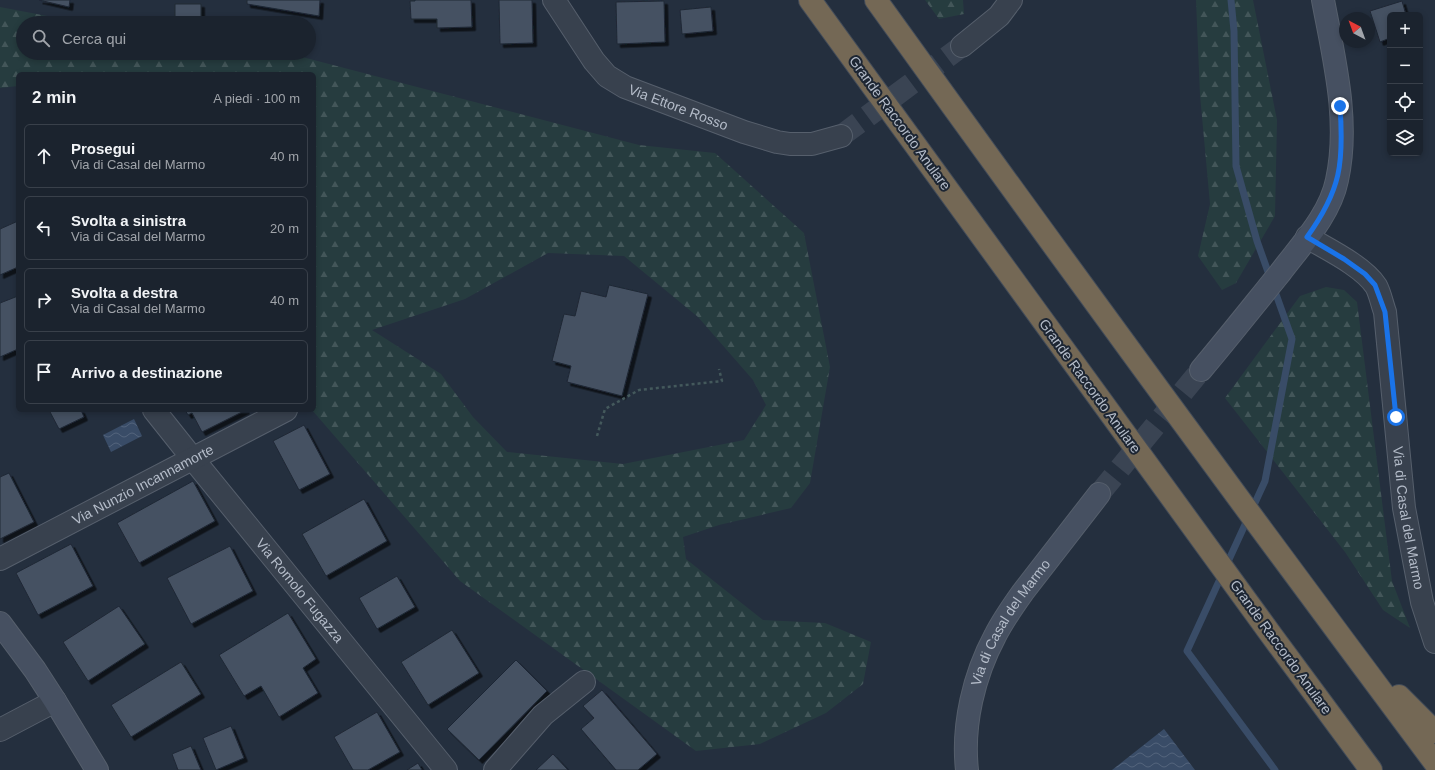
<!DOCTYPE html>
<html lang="it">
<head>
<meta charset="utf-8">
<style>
	:root { --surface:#1b232e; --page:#242b36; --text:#f1f3f6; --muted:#a0a4aa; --line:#39404a }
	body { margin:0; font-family:Helvetica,sans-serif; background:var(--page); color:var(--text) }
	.controls { position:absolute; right:12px; top:12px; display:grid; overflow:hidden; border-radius:6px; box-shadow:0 2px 6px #0003 }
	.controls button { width:36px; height:36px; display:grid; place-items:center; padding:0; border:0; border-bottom:1px solid var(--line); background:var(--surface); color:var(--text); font:20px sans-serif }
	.compass { position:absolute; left:1339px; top:12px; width:36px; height:36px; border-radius:50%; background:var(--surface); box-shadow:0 2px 6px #0003; rotate:319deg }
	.stop { position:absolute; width:12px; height:12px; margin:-9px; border:3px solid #1a73e8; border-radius:50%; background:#fff }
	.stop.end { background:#1a73e8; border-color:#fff; box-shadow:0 1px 4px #0008 }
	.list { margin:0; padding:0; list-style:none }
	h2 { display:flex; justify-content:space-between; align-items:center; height:52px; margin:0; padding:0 16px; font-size:17px }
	h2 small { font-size:13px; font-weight:400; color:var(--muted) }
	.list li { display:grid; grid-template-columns:26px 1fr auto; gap:12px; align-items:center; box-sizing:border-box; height:64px; margin:0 8px 8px; padding:0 8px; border:1px solid var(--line); border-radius:6px }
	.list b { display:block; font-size:15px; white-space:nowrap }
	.list p { margin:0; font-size:13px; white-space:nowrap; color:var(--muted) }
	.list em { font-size:13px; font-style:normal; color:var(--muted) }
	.icon { flex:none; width:22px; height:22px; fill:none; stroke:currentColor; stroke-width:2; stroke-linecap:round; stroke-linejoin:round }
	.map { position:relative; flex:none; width:1435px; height:770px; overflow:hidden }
	.search { position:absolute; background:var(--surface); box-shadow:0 2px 6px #0003; left:16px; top:16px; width:300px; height:44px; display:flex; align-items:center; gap:10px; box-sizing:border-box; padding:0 14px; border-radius:22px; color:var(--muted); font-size:15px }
	.panel { position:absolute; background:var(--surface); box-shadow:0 2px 6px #0003; left:16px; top:72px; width:300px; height:340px; border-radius:6px }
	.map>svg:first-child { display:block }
	.forest { fill:url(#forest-firs); fill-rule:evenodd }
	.water { fill:url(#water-waves) }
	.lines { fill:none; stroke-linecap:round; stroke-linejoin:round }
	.stream { stroke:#394c67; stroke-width:7 }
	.building { fill:#455162; stroke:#1f2835; filter:url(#shadow) }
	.street-tunnel { stroke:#3a4453; stroke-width:22; stroke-dasharray:22 11; stroke-linecap:butt }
	.secondary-tunnel { stroke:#3a4453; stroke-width:22; stroke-dasharray:22 11; stroke-linecap:butt }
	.street-casing { stroke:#565f6c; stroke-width:24 }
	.secondary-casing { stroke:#565f6c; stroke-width:24 }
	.highway-casing { stroke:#434c59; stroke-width:24 }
	.path { stroke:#44595c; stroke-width:2.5; stroke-dasharray:3 3; stroke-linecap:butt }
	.street { stroke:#38414e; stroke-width:22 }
	.secondary { stroke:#465061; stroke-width:22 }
	.highway { stroke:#746855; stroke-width:22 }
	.route { stroke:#1a73e8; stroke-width:5 }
	.labels { text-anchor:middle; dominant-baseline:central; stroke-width:4; stroke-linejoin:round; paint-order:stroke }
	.street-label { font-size:14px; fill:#b4bcc9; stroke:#1d2633 }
</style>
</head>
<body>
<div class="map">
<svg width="1435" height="770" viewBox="0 0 1435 770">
	<defs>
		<pattern id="forest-firs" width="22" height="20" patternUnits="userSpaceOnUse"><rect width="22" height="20" fill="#263c3f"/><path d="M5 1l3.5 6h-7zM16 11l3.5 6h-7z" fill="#435659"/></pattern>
		<pattern id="water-waves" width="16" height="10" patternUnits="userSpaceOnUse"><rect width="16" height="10" fill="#394c67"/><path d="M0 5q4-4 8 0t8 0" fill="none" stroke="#53647b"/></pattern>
		<filter id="shadow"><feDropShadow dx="3.5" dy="3.5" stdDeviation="0" flood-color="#0009"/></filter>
	</defs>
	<rect width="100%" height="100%" fill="#242f3e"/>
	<path class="forest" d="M925,0H963L964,14L939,19Z
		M1196,0H1253L1277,120L1275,216L1236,283L1222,290L1198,256L1210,204L1200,95Z
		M0,7L84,23H23V53H287L639,145L715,153L804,233L830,367L810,483L791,508L719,525L683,537L686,559L763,620L825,623L871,642L863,684L826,713L760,744L696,751L460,581L312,410H314V74H18V86L0,88ZM548,253L624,256L698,317L753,380L766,405L744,440L623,464L507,452L473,417L441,374L372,330L465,299Z
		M1326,287L1344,290L1357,302L1392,581L1410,628L1383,610L1345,552L1225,398L1300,296Z"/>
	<path class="water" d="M134,419L142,436L111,452L103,435Z
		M1164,729L1195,770H1112Z"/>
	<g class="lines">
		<path class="stream" d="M1231,0L1234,31L1236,166L1257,241L1292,339L1265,481L1187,651L1275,770"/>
	</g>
	<path class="building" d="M39,0H70L69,7Z
		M247,0H320L319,16L247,4Z
		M415,0H471L472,27L437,28V19H411L410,1H415Z
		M499,0H532L533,43L500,44Z
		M664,1L665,42L617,44L616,2Z
		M1402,1L1406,15H1390V38L1380,42L1370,11Z
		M175,4H201V23H175Z
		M711,7L713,31L682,34L680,10Z
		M18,221V267L0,275V229Z
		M609,285L648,294L622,396L567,382L571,366L552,361L564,314L575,316L581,291L606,297Z
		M18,296V349L0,357V303Z
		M49,410H81L84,417L59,429Z
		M185,410H246L202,432L192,413L188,415Z
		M304,425L330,474L299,490L273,441Z
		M9,473L34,522L0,539V477Z
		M193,481L215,521L139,563L117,523Z
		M364,499L387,541L326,576L302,534Z
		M71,544L93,586L38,615L16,573Z
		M230,546L253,591L191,624L167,578Z
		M397,576L415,607L377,629L359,598Z
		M119,606L145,644L88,681L63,642Z
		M288,613L316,659L303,668L318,693L279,717L261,686L244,696L219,655Z
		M452,630L479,673L428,705L401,662Z
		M516,660L547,691L479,760L447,729Z
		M181,662L201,694L131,737L111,705Z
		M602,690L657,754L638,770H616L581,729L594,718L583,706Z
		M377,712L400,752L368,770H353L334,737Z
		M231,726L244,758L216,770L203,738Z
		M191,746L201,770H178L172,754Z
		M553,754L568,770H536Z
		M418,763L422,770H407Z"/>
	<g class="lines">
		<path class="street-tunnel" d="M841,136L962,46"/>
		<path class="secondary-tunnel" d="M1099,494L1201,370"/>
		<defs>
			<g id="street">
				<path id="s1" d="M554,0L594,61L607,76L625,87L744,132L777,142L790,144H812L841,136"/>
				<path d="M962,46L999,16L1011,0"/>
				<path id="s2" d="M1307,237C1327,249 1363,266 1376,286C1380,293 1382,304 1385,312L1404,508L1422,602L1435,642"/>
				<path id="s3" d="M154,410L193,459L446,770"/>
				<path id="s4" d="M0,559L286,410"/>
				<path d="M0,730L55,701"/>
				<path d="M495,770L543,715L584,682"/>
			</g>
			<g id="secondary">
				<path d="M1201,370C1228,338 1254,305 1280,273C1301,245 1330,215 1337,180C1350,121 1334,59 1323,0"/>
				<path d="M0,623L35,670L55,701L97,770"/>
				<path id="s5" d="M967,770C962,725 974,675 995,636C1003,620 1013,606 1023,592L1099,494"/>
			</g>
			<path id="highway" d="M810,0L1272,636L1371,770
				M876,0C1060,256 1246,510 1435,763
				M1399,696L1435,732"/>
		</defs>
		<use href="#street" class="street-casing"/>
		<use href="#secondary" class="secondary-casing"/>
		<use href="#highway" class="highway-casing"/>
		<path class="path" d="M597,436L605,409L639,390L722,381L719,369"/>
		<use href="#street" class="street"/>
		<use href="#secondary" class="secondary"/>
		<use href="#highway" class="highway"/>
	</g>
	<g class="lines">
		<path class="route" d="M1340,106C1344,163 1341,190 1307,237L1344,259L1365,274L1375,285L1385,312L1396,417"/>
	</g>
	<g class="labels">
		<g class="street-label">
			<text stroke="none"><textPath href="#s1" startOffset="171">Via Ettore Rosso</textPath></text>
			<text transform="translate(900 123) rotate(54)">Grande Raccordo Anulare</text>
			<text transform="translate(1090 386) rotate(54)">Grande Raccordo Anulare</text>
			<text stroke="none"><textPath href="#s4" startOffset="161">Via Nunzio Incannamorte</textPath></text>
			<text stroke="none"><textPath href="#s2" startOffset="320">Via di Casal del Marmo</textPath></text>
			<text stroke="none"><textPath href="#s3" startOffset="232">Via Romolo Fugazza</textPath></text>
			<text stroke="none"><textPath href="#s5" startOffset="158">Via di Casal del Marmo</textPath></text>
			<text transform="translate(1281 647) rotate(54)">Grande Raccordo Anulare</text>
		</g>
	</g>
</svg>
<div class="controls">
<button>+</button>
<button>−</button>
<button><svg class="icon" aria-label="locate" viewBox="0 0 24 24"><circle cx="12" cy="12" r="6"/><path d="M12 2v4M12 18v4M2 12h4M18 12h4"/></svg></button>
<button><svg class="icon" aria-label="layers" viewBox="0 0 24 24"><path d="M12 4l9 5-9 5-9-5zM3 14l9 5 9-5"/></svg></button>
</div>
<svg class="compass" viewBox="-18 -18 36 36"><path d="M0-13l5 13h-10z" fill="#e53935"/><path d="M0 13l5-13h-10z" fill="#a0a4aa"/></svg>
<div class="stop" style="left:1396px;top:417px"></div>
<div class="stop end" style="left:1340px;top:106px"></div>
<div class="search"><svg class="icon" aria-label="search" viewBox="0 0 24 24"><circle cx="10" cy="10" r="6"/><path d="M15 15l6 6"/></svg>Cerca qui</div>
<section class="panel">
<h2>2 min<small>A piedi · 100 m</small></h2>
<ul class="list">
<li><svg class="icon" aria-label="ahead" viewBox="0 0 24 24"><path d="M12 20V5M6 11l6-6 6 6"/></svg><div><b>Prosegui</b><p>Via di Casal del Marmo</p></div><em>40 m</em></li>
<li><svg class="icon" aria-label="left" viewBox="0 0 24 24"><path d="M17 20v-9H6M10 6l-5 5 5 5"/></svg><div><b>Svolta a sinistra</b><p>Via di Casal del Marmo</p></div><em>20 m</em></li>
<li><svg class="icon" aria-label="right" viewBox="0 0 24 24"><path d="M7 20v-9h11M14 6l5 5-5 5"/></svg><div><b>Svolta a destra</b><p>Via di Casal del Marmo</p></div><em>40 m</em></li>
<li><svg class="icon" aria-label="arrive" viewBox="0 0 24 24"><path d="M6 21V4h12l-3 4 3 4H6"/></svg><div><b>Arrivo a destinazione</b></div></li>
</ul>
</section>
</div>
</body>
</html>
